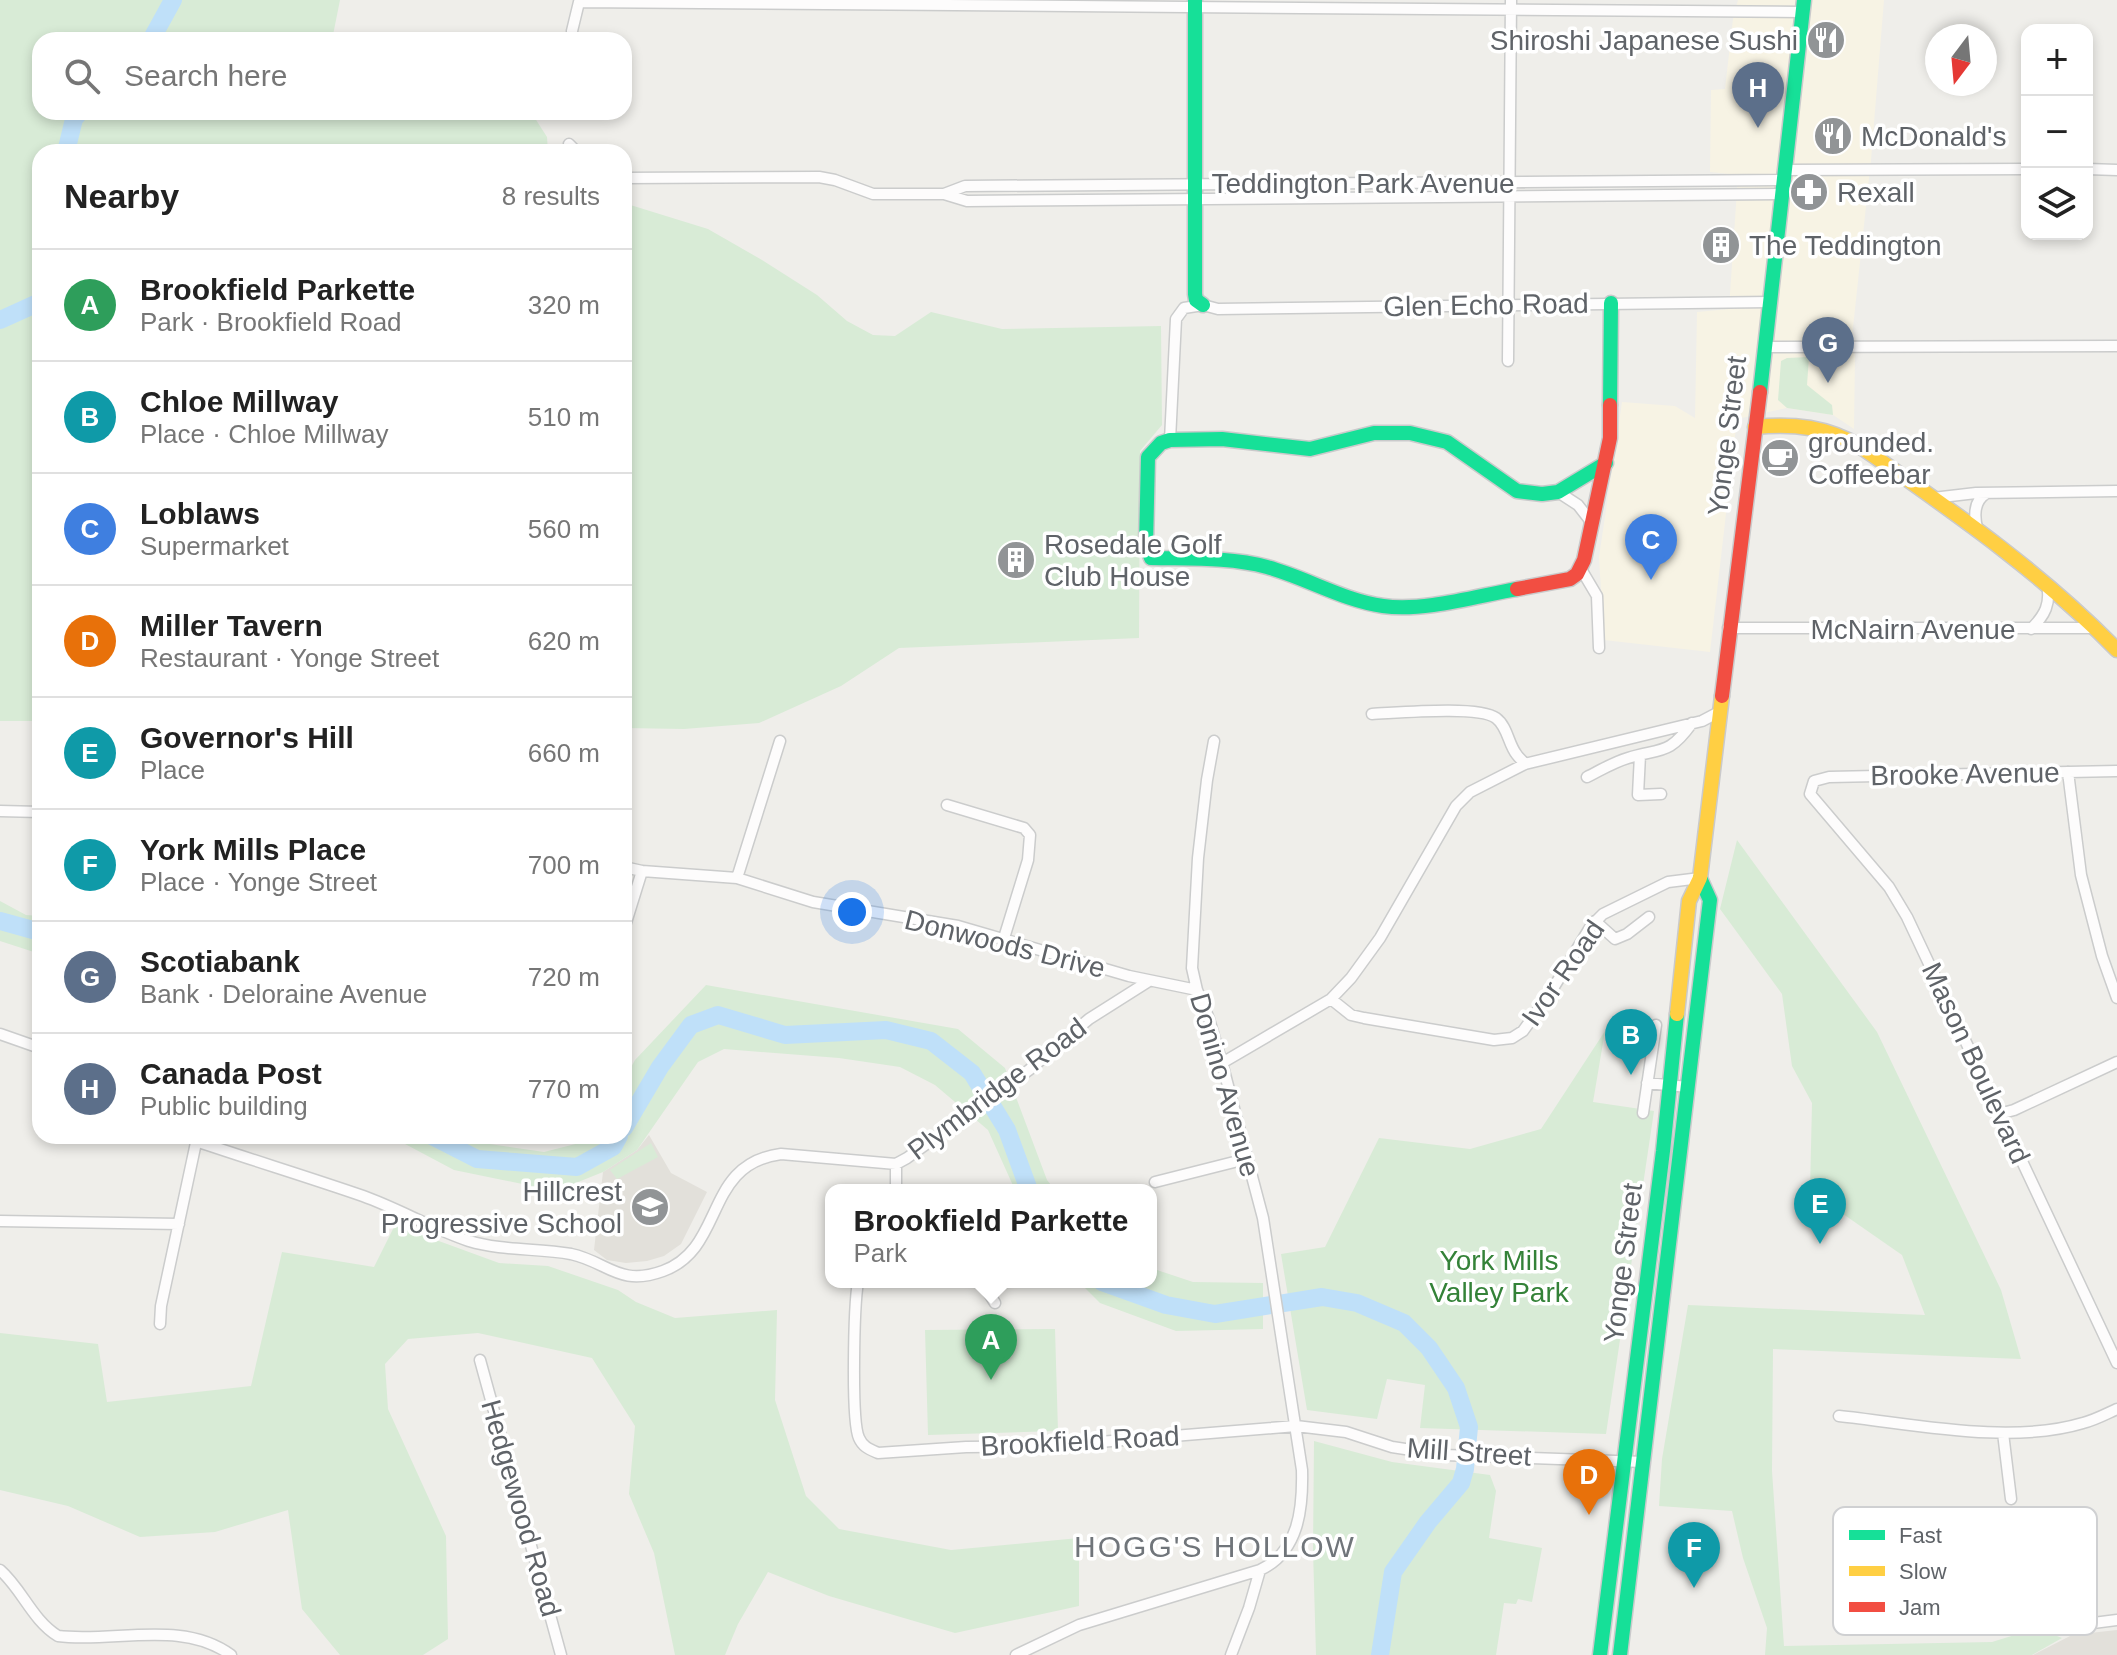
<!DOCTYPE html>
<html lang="en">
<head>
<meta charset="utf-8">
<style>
	:root { --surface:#fff; --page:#f2f2f2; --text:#222; --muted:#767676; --line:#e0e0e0; --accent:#111827 }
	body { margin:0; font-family:Helvetica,sans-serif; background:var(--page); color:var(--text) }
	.controls { position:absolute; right:24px; top:24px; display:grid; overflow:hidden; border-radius:16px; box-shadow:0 4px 12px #0003 }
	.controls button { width:72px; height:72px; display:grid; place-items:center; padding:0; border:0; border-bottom:2px solid var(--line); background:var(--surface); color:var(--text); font:40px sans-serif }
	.compass { position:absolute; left:1925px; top:24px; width:72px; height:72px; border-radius:50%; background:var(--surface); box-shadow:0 4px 12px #0003; rotate:196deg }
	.you { position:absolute; left:852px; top:912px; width:28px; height:28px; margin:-20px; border:6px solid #fff; border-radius:50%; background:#1a73e8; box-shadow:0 0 0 12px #1a73e833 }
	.badge { display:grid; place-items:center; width:52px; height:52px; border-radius:50%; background:var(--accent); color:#fff; font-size:26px; font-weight:700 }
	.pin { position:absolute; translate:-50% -66px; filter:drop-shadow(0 2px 4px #0008) }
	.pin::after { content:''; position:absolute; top:42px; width:28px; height:24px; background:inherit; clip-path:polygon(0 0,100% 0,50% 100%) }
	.popup { position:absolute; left:825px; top:1184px; width:332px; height:104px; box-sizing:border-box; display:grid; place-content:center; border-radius:16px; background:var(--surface); filter:drop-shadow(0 2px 6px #0005); font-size:26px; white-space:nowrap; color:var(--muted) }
	.popup b { font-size:30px; color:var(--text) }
	.popup::after { content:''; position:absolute; left:50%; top:100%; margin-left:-16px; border:16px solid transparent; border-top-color:var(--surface) }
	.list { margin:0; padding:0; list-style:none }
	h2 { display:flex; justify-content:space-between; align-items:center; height:104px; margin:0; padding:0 32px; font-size:34px }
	h2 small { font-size:26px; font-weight:400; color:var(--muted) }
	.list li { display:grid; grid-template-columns:52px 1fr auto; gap:24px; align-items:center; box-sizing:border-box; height:112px; padding:0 32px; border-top:2px solid var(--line) }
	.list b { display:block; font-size:30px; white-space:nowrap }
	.list p { margin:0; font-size:26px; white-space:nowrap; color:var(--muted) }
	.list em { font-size:26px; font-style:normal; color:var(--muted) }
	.icon { flex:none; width:44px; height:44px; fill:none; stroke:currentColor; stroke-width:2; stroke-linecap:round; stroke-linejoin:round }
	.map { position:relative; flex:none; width:2117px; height:1655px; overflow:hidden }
	.search { position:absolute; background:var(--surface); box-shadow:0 4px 12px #0003; left:32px; top:32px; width:600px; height:88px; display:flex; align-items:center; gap:20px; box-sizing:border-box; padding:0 28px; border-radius:24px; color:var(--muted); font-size:30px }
	.panel { position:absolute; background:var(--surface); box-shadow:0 4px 12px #0003; left:32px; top:144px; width:600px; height:1000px; border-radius:24px }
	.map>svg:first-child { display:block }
	.commercial { fill:#f7f3e4 }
	.education { fill:#e2e0da }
	.green { fill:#d8ebd6 }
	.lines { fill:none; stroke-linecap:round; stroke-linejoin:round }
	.river { stroke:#bfe0f9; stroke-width:18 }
	.street-casing { stroke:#cbcccc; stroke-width:13 }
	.fast-casing { stroke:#cacacb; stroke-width:17 }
	.slow-casing { stroke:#cacacb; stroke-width:17 }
	.jam-casing { stroke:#cacacb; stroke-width:17 }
	.street { stroke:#fdfcfc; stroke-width:10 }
	.fast { stroke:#16e098; stroke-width:14 }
	.slow { stroke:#ffcf43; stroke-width:14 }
	.jam { stroke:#f24e42; stroke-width:14 }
	.labels { text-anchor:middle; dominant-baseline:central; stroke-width:7; stroke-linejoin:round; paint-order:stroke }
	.poi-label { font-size:28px; fill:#5f6368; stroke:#fff; text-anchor:start }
	.street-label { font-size:28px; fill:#5f6368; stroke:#fff }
	.park-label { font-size:28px; fill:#348238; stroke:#fff }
	.neighbourhood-label { font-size:30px; letter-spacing:2px; fill:#70757a; stroke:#fff }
	.key { fill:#fff; stroke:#cfd0d2; stroke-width:2 }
	.key-label { font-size:22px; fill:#5f6368 }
</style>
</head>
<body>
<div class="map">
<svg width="2117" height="1655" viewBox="0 0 2117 1655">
	<rect width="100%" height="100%" fill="#efeeea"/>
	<path class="commercial" d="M1738,0H1884L1871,160L1852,337L1855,357L1854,429L1833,415L1787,408L1737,419L1710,652L1604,640L1599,557L1622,402L1675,406L1695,418L1697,312L1729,309L1738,175L1710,172L1711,90L1725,89L1733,19Z"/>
	<path class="education" d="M649,1135L671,1173L707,1192L681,1244L664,1256L647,1261L626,1263L607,1260L594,1250L603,1172L637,1150Z
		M2117,1630V1655H2033L2072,1635Z"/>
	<path class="green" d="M0,0H340L332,40H40V112H531L547,137L548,152H40V721H0Z
		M624,203L708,229L762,260L817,295L847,321L873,335L895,336L931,312L1002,329L1161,326L1162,425L1140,451L1139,638L899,648L841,686L759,723L684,729L624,728Z
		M1809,357L1807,385L1832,405L1833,415L1787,408L1778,400L1781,361L1787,358Z
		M1737,840L1877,1032L2001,1290L2021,1359L1773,1349L1772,1471L1784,1646L1992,1642L2037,1628L2062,1638L2032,1655H1765L1767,1628L1743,1558L1732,1511L1659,1506L1662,1459L1688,1305L1925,1315L1902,1255L1810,1191L1812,1103L1792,1066L1782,994L1720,909Z
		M0,901L26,915L40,916V954L0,941Z
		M706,985L958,1029L1005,1068L1047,1180L1055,1190H1015L988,1130L935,1085L900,1067L839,1058L724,1049L698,1062L637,1150L603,1172L556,1191L454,1170L390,1136H466L476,1142L544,1152L591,1140L594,1136H624V1080L635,1060Z
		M1605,1031L1593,1102L1654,1111L1606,1434L1420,1428L1425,1385L1387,1379L1377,1419L1307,1410L1281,1254L1325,1247L1379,1138L1470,1149L1541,1129Z
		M651,1143L658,1157L617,1179L610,1170Z
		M395,1225L499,1263L548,1266L618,1290L636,1302L675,1318L777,1310L775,1400L806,1496L839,1529L951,1550L1079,1538V1606L955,1633L829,1596L768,1572L738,1624L725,1655H675L654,1553L629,1494L635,1426L592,1358L478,1333L408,1339L385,1364L388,1409L446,1536L448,1639L423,1655H340L302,1609L288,1510L215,1532L140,1537L68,1506L0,1490V1333L98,1344L107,1402L251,1386L282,1252L374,1267Z
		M1151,1268L1193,1282L1263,1283V1329L1176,1331L1100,1303L1079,1282H1151Z
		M1055,1329L1058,1431L928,1435L925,1330Z
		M1314,1441L1392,1462L1490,1475L1496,1491L1489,1538L1542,1548L1532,1602L1518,1599L1516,1604L1504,1603L1496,1655H1316L1313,1550Z"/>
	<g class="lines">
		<path class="river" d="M151,40L173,0
			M66,152L74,119L80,112
			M0,320L40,302
			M0,921L40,932
			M624,1128L660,1067L691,1025L718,1015L785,1035L886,1030L931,1041L972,1073L1007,1130L1029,1190
			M432,1136L477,1159L577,1167L613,1147L619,1136
			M1102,1282L1166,1305L1215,1314L1322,1297L1357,1303L1404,1323L1429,1348L1456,1388L1469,1427L1465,1469L1461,1483L1428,1522L1393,1572L1380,1655"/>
		<defs>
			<path id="street" d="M579,2L1802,12
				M573,40L572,31L579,2
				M569,144L577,152
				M2087,169L2117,170
				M1784,170L2027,169
				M624,178L819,177L835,180L873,194H944L967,201L1782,194
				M944,194L965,186L1783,180
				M1765,347L2117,346
				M1508,361L1511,0
				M1170,440L1176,319L1184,308L1203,305L1218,309L1770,302
				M1558,492L1578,505L1592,523
				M1933,498L1976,493L2117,491
				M1977,528C1974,515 1974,500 1987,493
				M1581,569L1597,596L1599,648
				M1728,628H2097
				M2031,629C2045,615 2051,604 2047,584
				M1372,714C1396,713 1479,705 1496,718C1508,727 1508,744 1517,755C1519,758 1523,761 1525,764
				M1640,755L1638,795L1661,794
				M2117,771L1829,777L1814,781L1810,794L1889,887L1907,917L2117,1363
				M2068,772L2081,875L2102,956L2117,998
				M1587,777C1601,770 1614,762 1628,758C1662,748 1669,755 1692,723
				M947,805L1024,828L1030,835L1028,860L1004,938
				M0,811L40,812
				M624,867L642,871L737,878L813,902L958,926L1129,976L1197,990
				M737,878L780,741
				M1595,921L1615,939L1627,934L1649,917
				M624,929L642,871
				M1331,999L1351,1015L1364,1018L1494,1040L1512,1038L1523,1031L1549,995L1591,926L1603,914L1668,882L1700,878
				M0,1034L40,1048
				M1222,1063L1331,999L1351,978L1380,938L1456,806L1470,792L1525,764L1702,721L1721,711
				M1647,1083L1688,1087
				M1643,1113L1656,1025
				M1999,1114L2014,1110L2117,1062
				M196,1141C252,1160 308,1177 363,1196C399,1209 433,1229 469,1241C502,1251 538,1248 571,1254C608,1262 619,1287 663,1271C726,1248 703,1164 781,1154L896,1164L907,1158L1029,1070L1089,1019L1149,981
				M896,1164V1190
				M1155,1182L1246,1159
				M0,1221L179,1224
				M858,1282C854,1305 851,1421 859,1438C863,1447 869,1449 878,1453L966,1447L1050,1446L1296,1426L1346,1432L1392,1447L1444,1455L1644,1462
				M982,1282L995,1303
				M160,1324L161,1306L197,1138
				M480,1360L561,1655
				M1839,1416C1914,1424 2010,1445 2083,1423C2095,1420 2106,1414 2117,1409
				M2003,1433L2011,1499
				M0,1570C22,1589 32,1620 58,1636C114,1643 182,1619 231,1655
				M1870,1572L1954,1580L1990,1588L2022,1600L2050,1623L2062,1627L2117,1620
				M1016,1655L1079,1625L1260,1570C1299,1552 1303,1508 1302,1470L1263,1218L1222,1063L1209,1019L1197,990L1192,968L1198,858L1207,780L1214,741
				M1231,1655L1249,1608L1260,1570"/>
			<path id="fast" d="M1195,0V294L1196,300L1203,305
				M1760,392L1804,0
				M1610,405L1611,303
				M1517,589C1477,596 1423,612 1383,606C1342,600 1307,578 1267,567C1230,557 1189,559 1151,558L1146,545L1148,457L1161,443L1170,440L1222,439L1310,449L1374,433H1410L1447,442L1517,491L1542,494L1558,492L1606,463
				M1600,1655L1663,1151L1677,1014
				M1620,1655L1710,900L1700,878"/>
			<path id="slow" d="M1755,427C1794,423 1827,427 1861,447C1951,510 2040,571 2117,650
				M1677,1014L1689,901L1700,878L1722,696"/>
			<path id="jam" d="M1517,589L1570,579L1577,574L1584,560L1610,438V405
				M1722,696L1760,392"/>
		</defs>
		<use href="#street" class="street-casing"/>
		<use href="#fast" class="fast-casing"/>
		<use href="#slow" class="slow-casing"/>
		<use href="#jam" class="jam-casing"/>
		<use href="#street" class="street"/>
		<use href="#fast" class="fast"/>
		<use href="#slow" class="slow"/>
		<use href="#jam" class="jam"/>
	</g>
	<defs>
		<symbol id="restaurant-disc" viewBox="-11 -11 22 22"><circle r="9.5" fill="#919496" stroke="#fff"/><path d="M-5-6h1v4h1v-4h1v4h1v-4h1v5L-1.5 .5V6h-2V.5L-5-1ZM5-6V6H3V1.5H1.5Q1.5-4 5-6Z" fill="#fff"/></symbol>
		<symbol id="pharmacy-disc" viewBox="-11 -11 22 22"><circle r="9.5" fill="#919496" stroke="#fff"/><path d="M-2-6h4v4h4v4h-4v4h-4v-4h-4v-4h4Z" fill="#fff"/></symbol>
		<symbol id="building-disc" viewBox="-11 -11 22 22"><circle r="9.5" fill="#919496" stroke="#fff"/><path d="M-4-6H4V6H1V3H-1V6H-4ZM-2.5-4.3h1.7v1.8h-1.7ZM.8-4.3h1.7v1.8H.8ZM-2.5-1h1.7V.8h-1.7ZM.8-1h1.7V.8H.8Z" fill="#fff"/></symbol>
		<symbol id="cafe-disc" viewBox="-11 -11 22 22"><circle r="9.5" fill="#919496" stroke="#fff"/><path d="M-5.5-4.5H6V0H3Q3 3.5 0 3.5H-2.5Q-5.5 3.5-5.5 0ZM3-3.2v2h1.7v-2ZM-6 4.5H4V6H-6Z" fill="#fff"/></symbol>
		<symbol id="school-disc" viewBox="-11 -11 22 22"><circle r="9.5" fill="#919496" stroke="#fff"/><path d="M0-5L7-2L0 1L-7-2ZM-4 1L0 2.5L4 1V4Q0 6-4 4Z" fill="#fff"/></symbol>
	</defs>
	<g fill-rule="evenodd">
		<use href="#restaurant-disc" x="1804" y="18" width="44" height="44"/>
		<use href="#restaurant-disc" x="1811" y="114" width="44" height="44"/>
		<use href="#pharmacy-disc" x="1787" y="170" width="44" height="44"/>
		<use href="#building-disc" x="1699" y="223" width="44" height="44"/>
		<use href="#cafe-disc" x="1758" y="436" width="44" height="44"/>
		<use href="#building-disc" x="994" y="538" width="44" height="44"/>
		<use href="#school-disc" x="628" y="1185" width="44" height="44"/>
	</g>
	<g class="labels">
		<g class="poi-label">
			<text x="1798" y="40" text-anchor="end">Shiroshi Japanese Sushi</text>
			<text x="1861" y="136">McDonald's</text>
			<text x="1837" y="192">Rexall</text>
			<text x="1749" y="245">The Teddington</text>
			<text x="1808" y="442">grounded.<tspan x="1808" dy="32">Coffeebar</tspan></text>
			<text x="1044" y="544">Rosedale Golf<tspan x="1044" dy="32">Club House</tspan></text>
			<text x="622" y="1191" text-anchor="end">Hillcrest<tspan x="622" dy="32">Progressive School</tspan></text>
		</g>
		<g class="street-label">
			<text x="1363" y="183">Teddington Park Avenue</text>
			<text transform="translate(1486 305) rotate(-1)">Glen Echo Road</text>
			<text transform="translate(1727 436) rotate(-83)">Yonge Street</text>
			<text x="1913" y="629">McNairn Avenue</text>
			<text transform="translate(1965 774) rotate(-1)">Brooke Avenue</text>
			<text transform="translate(1005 944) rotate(14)">Donwoods Drive</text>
			<text transform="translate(1563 973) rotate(-55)">Ivor Road</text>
			<text transform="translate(1976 1063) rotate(65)">Mason Boulevard</text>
			<text transform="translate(1225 1085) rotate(74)">Donino Avenue</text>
			<text transform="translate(997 1089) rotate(-37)">Plymbridge Road</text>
			<text transform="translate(1623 1263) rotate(-83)">Yonge Street</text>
			<text transform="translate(1080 1441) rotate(-3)">Brookfield Road</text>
			<text transform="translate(1469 1452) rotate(4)">Mill Street</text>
			<text transform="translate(521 1508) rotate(74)">Hedgewood Road</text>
		</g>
		<g class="park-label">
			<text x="1499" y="1260">York Mills<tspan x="1499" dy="32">Valley Park</tspan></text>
		</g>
		<g class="neighbourhood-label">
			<text x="1215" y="1546">HOGG'S HOLLOW</text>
		</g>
	</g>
	<rect x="1833" y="1507" width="264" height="128" rx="12" class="key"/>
	<rect x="1849" y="1530" width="36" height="10" fill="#16e098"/>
	<rect x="1849" y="1566" width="36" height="10" fill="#ffcf43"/>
	<rect x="1849" y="1602" width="36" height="10" fill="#f24e42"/>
	<g class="key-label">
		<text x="1899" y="1543">Fast</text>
		<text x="1899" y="1579">Slow</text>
		<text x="1899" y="1615">Jam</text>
	</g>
</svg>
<div class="controls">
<button>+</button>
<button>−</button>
<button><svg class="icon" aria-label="layers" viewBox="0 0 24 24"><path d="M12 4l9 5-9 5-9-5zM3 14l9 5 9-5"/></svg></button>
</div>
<svg class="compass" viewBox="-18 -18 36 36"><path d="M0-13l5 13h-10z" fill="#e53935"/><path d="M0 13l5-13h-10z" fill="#767676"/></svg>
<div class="you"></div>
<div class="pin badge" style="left:991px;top:1380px;background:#2e9e5b">A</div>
<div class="popup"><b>Brookfield Parkette</b>Park</div>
<div class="pin badge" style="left:1631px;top:1075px;background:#0f9aa8">B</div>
<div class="pin badge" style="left:1651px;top:580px;background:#3f7fe0">C</div>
<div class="pin badge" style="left:1589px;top:1515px;background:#e8710a">D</div>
<div class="pin badge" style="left:1820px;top:1244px;background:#0f9aa8">E</div>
<div class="pin badge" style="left:1694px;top:1588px;background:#0f9aa8">F</div>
<div class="pin badge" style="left:1828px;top:383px;background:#5c6f8a">G</div>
<div class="pin badge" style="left:1758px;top:128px;background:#5c6f8a">H</div>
<div class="search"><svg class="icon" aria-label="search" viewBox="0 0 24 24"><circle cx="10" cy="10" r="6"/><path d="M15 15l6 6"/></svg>Search here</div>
<section class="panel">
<h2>Nearby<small>8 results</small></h2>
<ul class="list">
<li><span class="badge" style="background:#2e9e5b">A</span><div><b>Brookfield Parkette</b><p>Park · Brookfield Road</p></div><em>320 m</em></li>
<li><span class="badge" style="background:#0f9aa8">B</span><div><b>Chloe Millway</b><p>Place · Chloe Millway</p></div><em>510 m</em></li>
<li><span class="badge" style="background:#3f7fe0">C</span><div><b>Loblaws</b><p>Supermarket</p></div><em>560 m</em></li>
<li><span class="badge" style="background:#e8710a">D</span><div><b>Miller Tavern</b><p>Restaurant · Yonge Street</p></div><em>620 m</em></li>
<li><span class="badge" style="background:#0f9aa8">E</span><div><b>Governor's Hill</b><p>Place</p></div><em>660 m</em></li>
<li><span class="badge" style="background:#0f9aa8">F</span><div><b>York Mills Place</b><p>Place · Yonge Street</p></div><em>700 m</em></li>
<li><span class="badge" style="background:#5c6f8a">G</span><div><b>Scotiabank</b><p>Bank · Deloraine Avenue</p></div><em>720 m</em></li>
<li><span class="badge" style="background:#5c6f8a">H</span><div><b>Canada Post</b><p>Public building</p></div><em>770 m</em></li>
</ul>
</section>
</div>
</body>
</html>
